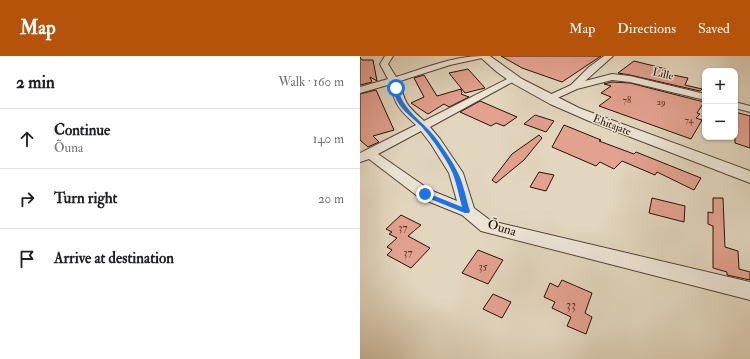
<!DOCTYPE html>
<html lang="en">
<head>
<meta charset="utf-8">
<style>
	:root { --surface:#fff; --page:#f2f2f2; --text:#202124; --muted:#757577; --line:#e0e0e0; --accent:#b45309 }
	body { margin:0; font-family:"IM FELL Double Pica",serif; background:var(--page); color:var(--text) }
	.controls { position:absolute; right:12px; top:12px; display:grid; overflow:hidden; border-radius:8px; box-shadow:0 1px 3px #0004 }
	.controls button { width:36px; height:36px; display:grid; place-items:center; padding:0; border:0; border-bottom:1px solid var(--line); background:var(--surface); color:var(--text); font:20px sans-serif }
	.stop { position:absolute; width:12px; height:12px; margin:-9px; border:3px solid #1a73e8; border-radius:50%; background:#fff }
	.stop.end { background:#1a73e8; border-color:#fff; box-shadow:0 1px 4px #0008 }
	.list { margin:0; padding:0; list-style:none }
	h2 { display:flex; justify-content:space-between; align-items:center; height:52px; margin:0; padding:0 16px; font-size:17px }
	h2 small { font-size:13px; font-weight:400; color:var(--muted) }
	.list li { display:grid; grid-template-columns:26px 1fr auto; gap:12px; align-items:center; box-sizing:border-box; height:60px; padding:0 16px; border-top:1px solid var(--line) }
	.list b { display:block; font-size:15px; white-space:nowrap }
	.list p { margin:0; font-size:13px; white-space:nowrap; color:var(--muted) }
	.list em { font-size:13px; font-style:normal; color:var(--muted) }
	.icon { flex:none; width:22px; height:22px; fill:none; stroke:currentColor; stroke-width:2; stroke-linecap:round; stroke-linejoin:round }
	.map { position:relative; flex:none; width:390px; height:303px; overflow:hidden }
	header { display:flex; align-items:center; gap:24px; box-sizing:border-box; height:56px; padding:0 20px; background:var(--accent); color:#fff }
	header strong { font-size:19px }
	nav { display:flex; gap:22px; margin-inline-start:auto; font-size:14px }
	main { display:flex }
	aside { flex:1; background:var(--surface) }
	.map>svg:first-child { display:block }
	.building { fill:#e3a190; stroke:#271100 }
	.lines { fill:none; stroke-linecap:round; stroke-linejoin:round }
	.minor-casing { stroke:#564230; stroke-width:2 }
	.tertiary-casing { stroke:#564230; stroke-width:2 }
	.minor { fill:#ece4d5; fill-rule:evenodd }
	.tertiary { fill:#ece4d5; fill-rule:evenodd }
	.route { fill:#1a73e8 }
	.labels { text-anchor:middle; dominant-baseline:central; stroke-width:3; stroke-linejoin:round; paint-order:stroke }
	.far-number-label { font-size:9px; fill:#563524 }
	.far-street-label { font-size:11px; fill:#271100; stroke:#ece4d5 }
	.number-label { font-size:11px; fill:#563524 }
	.street-label { font-size:13px; fill:#271100; stroke:#ece4d5 }
	.near-number-label { font-size:13px; fill:#563524 }
</style>
</head>
<body>
<header>
<strong>Map</strong>
<nav><a>Map</a><a>Directions</a><a>Saved</a></nav>
</header>
<main>
<aside>
<h2>2 min<small>Walk · 160 m</small></h2>
<ul class="list">
<li><svg class="icon" aria-label="ahead" viewBox="0 0 24 24"><path d="M12 20V5M6 11l6-6 6 6"/></svg><div><b>Continue</b><p>Õuna</p></div><em>140 m</em></li>
<li><svg class="icon" aria-label="right" viewBox="0 0 24 24"><path d="M7 20v-9h11M14 6l5 5-5 5"/></svg><div><b>Turn right</b></div><em>20 m</em></li>
<li><svg class="icon" aria-label="arrive" viewBox="0 0 24 24"><path d="M6 21V4h12l-3 4 3 4H6"/></svg><div><b>Arrive at destination</b></div></li>
</ul>
</aside>
<div class="map">
<svg width="390" height="303" viewBox="0 0 390 303">
	<rect width="100%" height="100%" fill="#e2d6be"/>
	<filter id="stains"><feTurbulence type="fractalNoise" baseFrequency=".005" numOctaves="4"/><feColorMatrix values="0 0 0 0 .2 0 0 0 0 .09 0 0 0 0 .02 0 0 0 .5 -.17"/></filter>
	<radialGradient id="worn" r=".72"><stop offset=".6" stop-color="#630" stop-opacity="0"/><stop offset="1" stop-color="#630" stop-opacity=".3"/></radialGradient>
	<path class="building" d="M141,0H241L202,26L162,12Z
		M0,1L2,4H13L17,25L10,21L12,26L0,29Z
		M274,5L306,13L303,17L328,22L325,29L342,33L340,35L270,19L258,17Z
		M108,13L125,32L105,37L89,17Z
		M64,19L77,40L101,33L102,37L101,38L109,41L89,51L84,48L68,58L51,47L64,41L54,22Z
		M252,26L270,27L344,46L337,57L340,58L336,62L342,64L331,83L239,50L251,41L241,37L251,30L244,28Z
		M16,34L34,74L13,80L19,86L8,91L0,84V38Z
		M120,45L157,61L144,70L136,67L131,70L100,56Z
		M375,56L390,60V92L375,87Z
		M175,59L194,65L186,76L164,68Z
		M204,69L241,84L239,85L274,98L276,96L341,122L334,134L297,116L295,119L262,105L254,113L240,106L236,110L192,91Z
		M179,79L182,82L164,104L136,127L132,124L152,98Z
		M179,116L194,119L186,135L170,131Z
		M292,142L325,150L324,166L289,157Z
		M353,142H363L365,191L378,195L379,213L390,216V224L367,219V216L353,212V170L348,168V156L353,157Z
		M41,159L61,169L48,180L70,192L51,212L27,199L32,194L27,191L37,182L29,178L32,176L26,173Z
		M118,194L143,204L128,228L102,217Z
		M202,224L232,237L225,257L232,261L226,278L207,270L211,261L192,252L195,246L184,241L190,227L198,231Z
		M133,238L151,246L142,262L123,253Z"/>
	<g class="lines">
		<defs>
			<path id="minor" d="M25,0H33L28,8L36,21C65,12 93,0 123,0L122,2L90,9L40,25C44,48 48,50 64,65L151,21L154,20L158,23L70,71L80,83L103,117L114,152L131,165L390,226V244L121,175L102,159L60,142L9,103L0,106V97L56,69C41,55 34,49 31,28L0,37V31L28,23L20,8ZM61,75L71,88L89,117L97,145L70,134L18,98Z
				M244,0H253L225,25L252,18L270,20L345,38V44L270,26L252,24L217,33L191,45H185L183,43L185,41L211,29L229,11Z
				M375,46L390,50V56L375,52Z"/>
			<path id="tertiary" d="M119,0H130L162,23L219,52L390,115V127L229,65L190,48L154,28L137,16Z"/>
		</defs>
		<use href="#minor" class="minor-casing"/>
		<use href="#tertiary" class="tertiary-casing"/>
		<use href="#minor" class="minor"/>
		<use href="#tertiary" class="tertiary"/>
	</g>
	<path class="route" d="M34,31L38,32C43,56 65,66 78,85C85,95 93,106 98,117C104,129 106,143 110,155L109,157H105L63,140V137L65,136L102,151C99,140 97,129 93,118C88,105 71,81 61,70C50,59 33,49 34,31Z"/>
	<g class="labels">
		<g class="far-number-label">
			<text x="267" y="44">78</text>
			<text x="301" y="46">29</text>
			<text x="329" y="64">74</text>
		</g>
		<g class="far-street-label">
			<text transform="translate(303 18) rotate(13)">Lille</text>
			<text transform="translate(252 69) rotate(21)">Ehitajate</text>
		</g>
		<g class="number-label">
			<text x="43" y="171">37</text>
			<text x="48" y="196">37</text>
			<text x="123" y="210">35</text>
		</g>
		<g class="street-label">
			<text transform="translate(142 172) rotate(17)">Õuna</text>
		</g>
		<g class="near-number-label">
			<text x="211" y="249">33</text>
		</g>
	</g>
	<rect width="100%" height="100%" filter="url(#stains)"/>
	<rect width="100%" height="100%" fill="url(#worn)"/>
</svg>
<div class="controls">
<button>+</button>
<button>−</button>
</div>
<div class="stop" style="left:36px;top:32px"></div>
<div class="stop end" style="left:65px;top:138px"></div>
</div>
</main>
</body>
</html>
